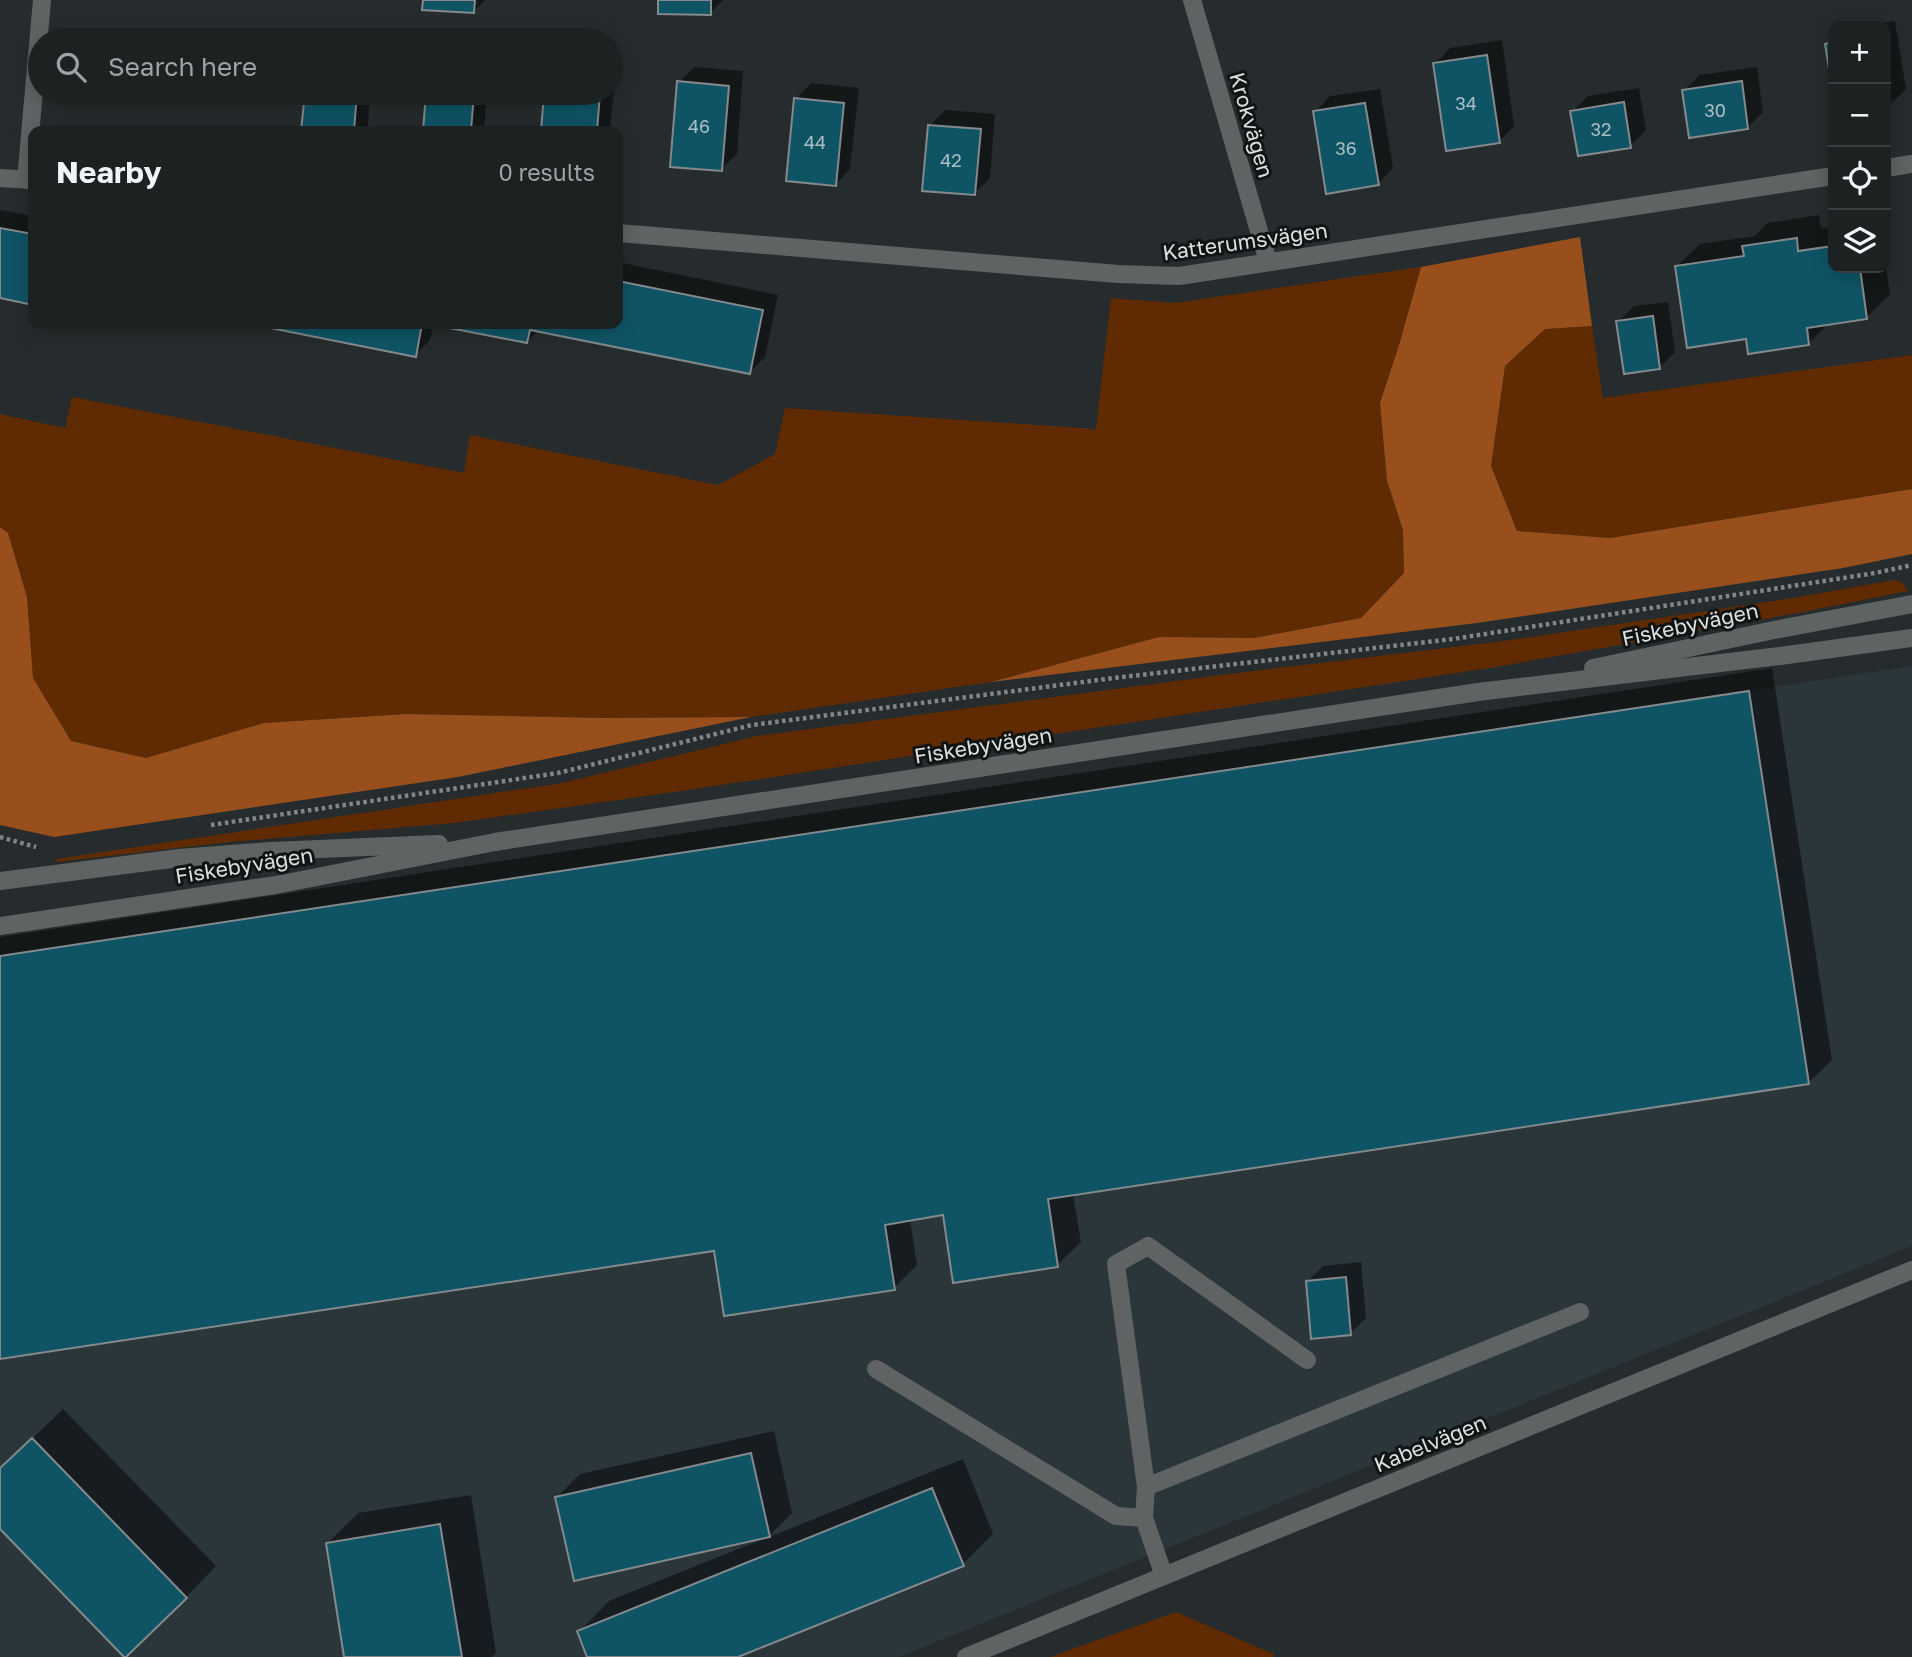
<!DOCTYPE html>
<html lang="en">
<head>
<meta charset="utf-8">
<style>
	:root { --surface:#1c2122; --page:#292e2f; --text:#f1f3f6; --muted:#a0a3a5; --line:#3a3e40 }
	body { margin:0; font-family:"Golos Text",sans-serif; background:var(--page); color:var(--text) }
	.controls { position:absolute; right:21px; top:21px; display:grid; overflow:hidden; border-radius:14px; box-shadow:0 4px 18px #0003 }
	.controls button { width:63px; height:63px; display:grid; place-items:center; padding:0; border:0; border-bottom:2px solid var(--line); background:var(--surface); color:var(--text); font:35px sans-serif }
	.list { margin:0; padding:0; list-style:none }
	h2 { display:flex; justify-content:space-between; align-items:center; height:91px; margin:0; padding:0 28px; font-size:30px }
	h2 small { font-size:23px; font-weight:400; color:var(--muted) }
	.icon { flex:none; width:38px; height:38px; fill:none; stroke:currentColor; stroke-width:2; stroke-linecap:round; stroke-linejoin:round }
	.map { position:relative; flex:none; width:1912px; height:1657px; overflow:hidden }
	.search { position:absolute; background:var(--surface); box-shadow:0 4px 18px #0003; left:28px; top:28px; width:595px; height:77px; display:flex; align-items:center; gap:18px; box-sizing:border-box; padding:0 24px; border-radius:38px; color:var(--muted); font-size:26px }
	.panel { position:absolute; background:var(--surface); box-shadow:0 4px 18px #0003; left:28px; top:126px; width:595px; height:203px; border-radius:14px }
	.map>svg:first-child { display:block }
	.built { fill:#2a363a }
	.green { fill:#602b02 }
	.forest { fill:#984f1c }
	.shadow { fill:#0007 }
	.building { fill:#0f5465; stroke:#83898c; stroke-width:2 }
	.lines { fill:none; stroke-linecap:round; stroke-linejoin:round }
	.path { stroke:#818687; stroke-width:4.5; stroke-dasharray:3.5 3.5; stroke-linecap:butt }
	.service { stroke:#606363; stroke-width:18 }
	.minor { stroke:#606363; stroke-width:18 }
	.tertiary { stroke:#606363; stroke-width:18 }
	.labels { text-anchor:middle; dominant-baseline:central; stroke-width:6; stroke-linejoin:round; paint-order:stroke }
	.number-label { font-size:18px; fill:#aabec3 }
	.street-label { font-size:21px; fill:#dde1e2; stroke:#111414 }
</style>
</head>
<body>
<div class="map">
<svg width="1912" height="1657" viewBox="0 0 1912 1657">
	<rect width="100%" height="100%" fill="#262c2d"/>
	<path class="built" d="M1912,666V1246L899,1657H0V956Z"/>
	<path class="green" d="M1421,267L1399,345L1380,403L1387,481L1403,530L1404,573L1361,618L1254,638L1159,637L991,682L751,717L604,718L406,714L264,723L146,758L71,741L33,678L27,597L8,533L0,527V414L65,428L72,397L464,473L470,435L718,485L775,454L785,408L1096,429L1111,298L1175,303Z
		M1592,326L1603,398L1912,355V489L1610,538L1517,531L1491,466L1505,366L1545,329Z
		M1894,580L1903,583L1908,591L1798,613L1496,667L688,790L454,823L229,842L56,862V859L562,783L757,736L1245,672L1504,641L1787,599Z
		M1176,1612L1274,1654L1273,1657H1050Z"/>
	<path class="forest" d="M1580,237L1592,326L1545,329L1505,366L1491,466L1517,531L1610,538L1912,489V554L1843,568L1477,623L991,682L1159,637L1254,638L1361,618L1404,573L1403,530L1387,481L1380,403L1399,345L1421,267Z
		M0,527L8,533L27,597L33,678L71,741L146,758L264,723L406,714L604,718L751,717L458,777L54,837L0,825Z"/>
	<path class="shadow" d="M424,0H485L473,12Z
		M660,0H723L710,13Z
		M1895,21L1906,89L1890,105H1886V26H1859Z
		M325,36L374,40H321Z
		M1502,40L1514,126L1499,142L1435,64L1450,48Z
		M694,67L743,71L737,154L721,169L679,82Z
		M1757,67L1763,112L1748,127L1684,91L1699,75Z
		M611,79H615L610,131H543L546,93H611Z
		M811,83L859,88L850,169L835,185L796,99Z
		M1639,88L1646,130L1630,146L1572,112L1588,96Z
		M1380,89L1393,168L1378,184L1315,112L1330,96Z
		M306,93H370L368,127L363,131H303Z
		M428,93H487L484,131H424Z
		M945,110L995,114L990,178L974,193L930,125Z
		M0,210L33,216V303L0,296Z
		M1819,215L1821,228L1833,227V268H1886L1890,294L1866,318L1829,323L1809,343L1748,337L1676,267L1700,244L1755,236L1767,223Z
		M618,262L778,295L765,357L750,372L538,330L527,342L438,324H618Z
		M1668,302L1675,352L1660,367L1618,322L1634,306Z
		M259,324H434L430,340L415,355Z
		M1772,668L1832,1060L1808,1083L1073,1194L1081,1242L1057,1265L944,1213L910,1219L917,1265L894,1288L715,1249L0,1358V937Z
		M1361,1262L1366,1318L1350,1334L1307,1282L1323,1266Z
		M63,1409L216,1566L186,1597L0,1526V1470Z
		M774,1431L792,1513L767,1538L963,1459L993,1534L963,1564L733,1657H589L579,1632L609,1601L763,1539L762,1537L557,1497L580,1474Z
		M471,1495L496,1653L492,1657H346L327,1544L358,1513Z"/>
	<path class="building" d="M423,0H475L474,13L422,10Z
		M658,0H711V15L658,14Z
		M1833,42V93L1825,44Z
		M1487,55L1500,143L1446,151L1433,63Z
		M677,81L729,86L722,171L670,167Z
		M1742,81L1748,129L1689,138L1682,90Z
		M305,93H357L354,131H301Z
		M426,93H474L471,131H423Z
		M544,93L600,94L597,131H541Z
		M794,98L844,103L836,186L786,181Z
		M1624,102L1631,148L1578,156L1570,111Z
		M1365,103L1379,185L1326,194L1313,111Z
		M928,125L981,129L975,195L922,191Z
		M0,228L33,234V305L0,298Z
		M1797,238L1798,251L1833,246V268H1860L1867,319L1807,328L1809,345L1748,354L1746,339L1687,348L1675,266L1744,256L1742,246Z
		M618,281L763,310L750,374L530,330L527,343L429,324H618Z
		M1653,316L1660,369L1624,374L1616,321Z
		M250,324H422L416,357Z
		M1749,691L1809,1084L1048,1199L1058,1267L953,1283L943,1215L885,1225L895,1290L724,1316L714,1251L0,1359V956Z
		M1346,1277L1351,1335L1311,1339L1306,1281Z
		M32,1438L187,1598L126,1657H124L0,1529V1468Z
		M751,1453L770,1537L574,1581L555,1497Z
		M932,1488L964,1566L738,1657H587L577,1631Z
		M440,1524L462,1657H344L326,1543Z"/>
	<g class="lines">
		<path class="path" d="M211,825L558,773L752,725L1114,678L1453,639L1875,573L1912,565
			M0,837L36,847"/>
		<path class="service" d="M1307,1360L1148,1246L1116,1264L1146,1487L1580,1312
			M876,1369L1116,1516L1144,1518
			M1146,1487L1144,1518L1164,1576"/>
		<path class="minor" d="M1192,0L1268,262
			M1886,168L1912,164
			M0,178L33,180
			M26,180L42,0
			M618,233L1118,274L1179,276L1833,176
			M966,1657L1912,1270"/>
		<path class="tertiary" d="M1593,668L1774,630L1912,604
			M0,881L179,858L271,851L439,844
			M0,926L276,885L495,842L1478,692L1780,656L1912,638"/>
	</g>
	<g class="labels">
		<g class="number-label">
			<text x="1466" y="103">34</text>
			<text x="1715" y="110">30</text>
			<text x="699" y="126">46</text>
			<text x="1601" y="129">32</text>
			<text x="815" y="142">44</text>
			<text x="1346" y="148">36</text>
			<text x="951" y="160">42</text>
		</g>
		<g class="street-label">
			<text transform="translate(1252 125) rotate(74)">Krokvägen</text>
			<text transform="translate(1245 241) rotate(-8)">Katterumsvägen</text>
			<text transform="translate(1690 624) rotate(-12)">Fiskebyvägen</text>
			<text transform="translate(983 745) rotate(-9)">Fiskebyvägen</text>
			<text transform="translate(244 865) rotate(-9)">Fiskebyvägen</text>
			<text transform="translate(1430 1443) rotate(-22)">Kabelvägen</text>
		</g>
	</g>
</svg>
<div class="controls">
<button>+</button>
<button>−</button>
<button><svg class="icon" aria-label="locate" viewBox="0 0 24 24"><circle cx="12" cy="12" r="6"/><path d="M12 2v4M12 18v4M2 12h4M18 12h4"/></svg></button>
<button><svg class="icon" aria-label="layers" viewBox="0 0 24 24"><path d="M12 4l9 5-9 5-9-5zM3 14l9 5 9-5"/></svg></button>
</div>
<div class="search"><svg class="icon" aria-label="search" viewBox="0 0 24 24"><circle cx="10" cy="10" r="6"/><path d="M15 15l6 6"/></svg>Search here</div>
<section class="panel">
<h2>Nearby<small>0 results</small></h2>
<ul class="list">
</ul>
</section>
</div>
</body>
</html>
